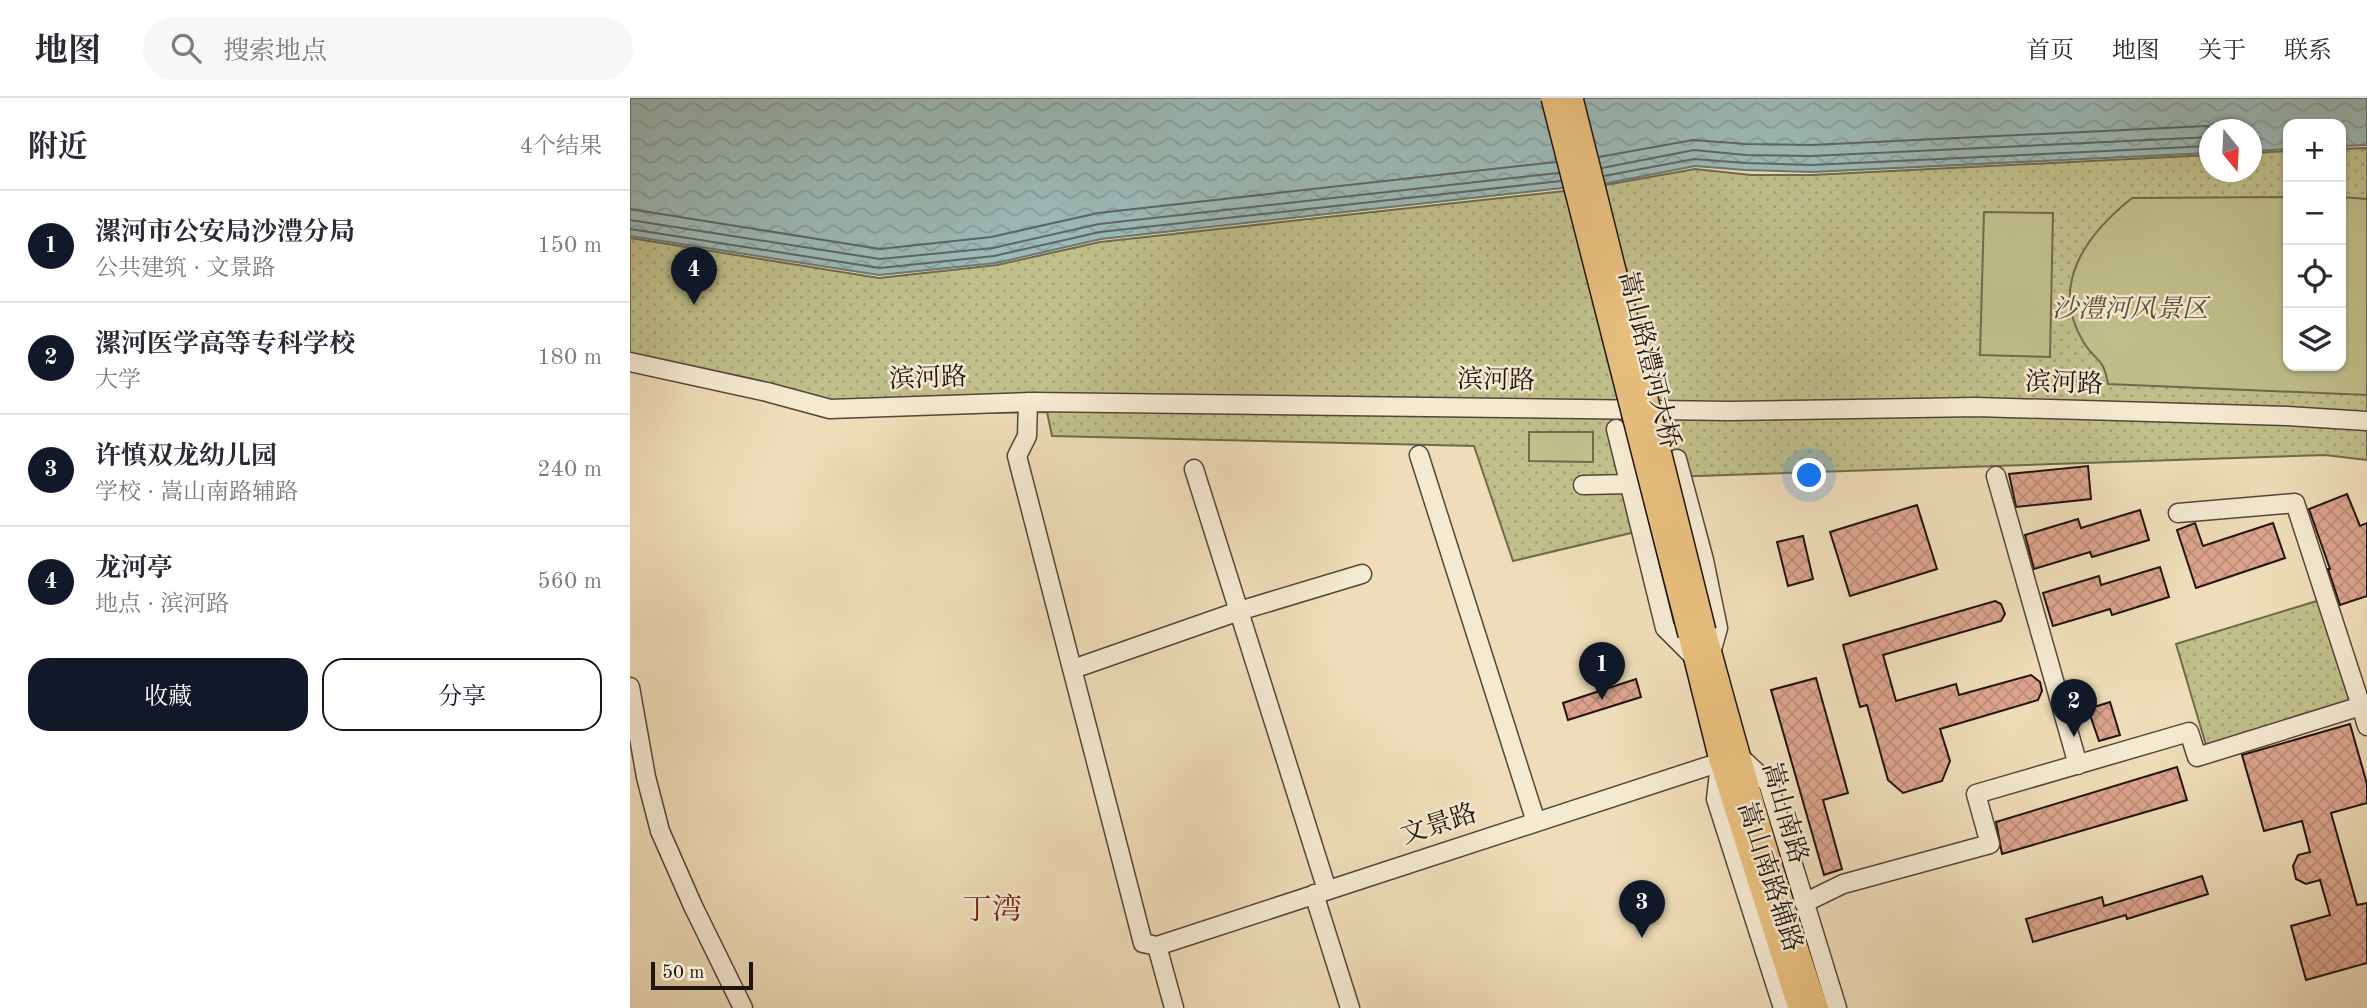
<!DOCTYPE html>
<html lang="zh">
<head>
<meta charset="utf-8">
<style>
	:root { --surface:#fff; --page:#f7f7f7; --text:#2b2b33; --muted:#7c7c81; --line:#e1e1e2; --accent:#111827 }
	body { margin:0; font-family:"Old Standard TT","Noto Serif SC",serif; background:var(--page); color:var(--text) }
	.controls { position:absolute; right:21px; top:21px; display:grid; overflow:hidden; border-radius:14px; box-shadow:0 2px 5px #0004 }
	.controls button { width:63px; height:63px; display:grid; place-items:center; padding:0; border:0; border-bottom:2px solid var(--line); background:var(--surface); color:var(--text); font:35px sans-serif }
	.compass { position:absolute; left:1569px; top:21px; width:63px; height:63px; border-radius:50%; background:var(--surface); box-shadow:0 2px 5px #0004; rotate:162deg }
	.scale { position:absolute; left:21px; bottom:18px; width:102px; box-sizing:border-box; padding-left:7px; border:4px solid #21140f; border-top:0; font-size:19px; line-height:24px; white-space:nowrap; color:#21140f; -webkit-text-stroke:5px #f4e9d1; paint-order:stroke }
	.you { position:absolute; left:1180px; top:378px; width:24px; height:24px; margin:-18px; border:5px solid #fff; border-radius:50%; background:#1a73e8; box-shadow:0 0 0 10px #1a73e833 }
	.badge { display:grid; place-items:center; width:46px; height:46px; border-radius:50%; background:var(--accent); color:#fff; font-size:23px; font-weight:700 }
	.pin { position:absolute; translate:-50% -58px; filter:drop-shadow(0 2px 4px #0008) }
	.pin::after { content:''; position:absolute; top:37px; width:24px; height:21px; background:inherit; clip-path:polygon(0 0,100% 0,50% 100%) }
	.list { margin:0; padding:0; list-style:none }
	h2 { display:flex; justify-content:space-between; align-items:center; height:91px; margin:0; padding:0 28px; font-size:30px }
	h2 small { font-size:23px; font-weight:400; color:var(--muted) }
	.list li { display:grid; grid-template-columns:46px 1fr auto; gap:21px; align-items:center; box-sizing:border-box; height:112px; padding:0 28px; border-top:2px solid var(--line) }
	.list b { display:block; font-size:26px; white-space:nowrap }
	.list p { margin:0; font-size:23px; white-space:nowrap; color:var(--muted) }
	.list em { font-size:23px; font-style:normal; color:var(--muted) }
	.actions { display:flex; gap:14px; padding:21px 28px }
	.actions a { flex:1; padding:16px 0; border:2px solid var(--accent); border-radius:21px; text-align:center; font-size:24px; color:var(--accent) }
	.actions .main { background:var(--accent); color:#fff }
	.icon { flex:none; width:38px; height:38px; fill:none; stroke:currentColor; stroke-width:2; stroke-linecap:round; stroke-linejoin:round }
	.map { position:relative; flex:none; width:1737px; height:910px; overflow:hidden }
	header { display:flex; align-items:center; gap:42px; box-sizing:border-box; height:98px; padding:0 35px; background:var(--surface); border-bottom:2px solid var(--line) }
	header strong { font-size:33px }
	nav { display:flex; gap:38px; margin-inline-start:auto; font-size:24px }
	.search { width:490px; height:63px; background:var(--page); display:flex; align-items:center; gap:18px; box-sizing:border-box; padding:0 24px; border-radius:38px; color:var(--muted); font-size:26px }
	main { display:flex }
	aside { flex:1; background:var(--surface) }
	.map>svg:first-child { display:block }
	.grass { fill:url(#grass-dots); stroke:#706a4c; stroke-width:2 }
	.pitch { fill:#bfbf8a; stroke:#706a4c; stroke-width:2 }
	.water { fill:url(#water-waves); stroke:#6b7874; stroke-width:2 }
	.lines { fill:none; stroke-linecap:round; stroke-linejoin:round }
	.shore { stroke:#5e6763; stroke-width:2 }
	.building { fill:url(#building-cross-hatch); stroke:#21140f; stroke-width:2 }
	.minor-casing { stroke:#544639; stroke-width:21 }
	.major-casing { stroke:#21140f; stroke-width:24 }
	.minor { stroke:#f4e9d1; stroke-width:18 }
	.major { stroke:#e7be7c; stroke-width:21 }
	.major-bridge-casing { stroke:#21140f; stroke-width:24; stroke-linecap:butt }
	.major-bridge { stroke:#e7be7c; stroke-width:21 }
	.labels { text-anchor:middle; dominant-baseline:central; stroke-width:5; stroke-linejoin:round; paint-order:stroke }
	.park-label { font-size:26px; font-style:italic; fill:#58503a; stroke:#f4e9d1 }
	.street-label { font-size:26px; fill:#21140f; stroke:#f4e9d1 }
	.quarter-label { font-size:30px; fill:#7a1f14; stroke:#f4e9d1 }
</style>
</head>
<body>
<header>
<strong>地图</strong>
<div class="search"><svg class="icon" aria-label="search" viewBox="0 0 24 24"><circle cx="10" cy="10" r="6"/><path d="M15 15l6 6"/></svg>搜索地点</div>
<nav><a>首页</a><a>地图</a><a>关于</a><a>联系</a></nav>
</header>
<main>
<aside>
<h2>附近<small>4个结果</small></h2>
<ul class="list">
<li><span class="badge">1</span><div><b>漯河市公安局沙澧分局</b><p>公共建筑 · 文景路</p></div><em>150 m</em></li>
<li><span class="badge">2</span><div><b>漯河医学高等专科学校</b><p>大学</p></div><em>180 m</em></li>
<li><span class="badge">3</span><div><b>许慎双龙幼儿园</b><p>学校 · 嵩山南路辅路</p></div><em>240 m</em></li>
<li><span class="badge">4</span><div><b>龙河亭</b><p>地点 · 滨河路</p></div><em>560 m</em></li>
</ul>
<div class="actions"><a class="main">收藏</a><a>分享</a></div>
</aside>
<div class="map">
<svg width="1737" height="910" viewBox="0 0 1737 910">
	<defs>
		<pattern id="grass-dots" width="8" height="8" patternUnits="userSpaceOnUse" patternTransform="scale(1.75)"><rect width="8" height="8" fill="#bfbf8a"/><path d="M2 2h.1M6 6h.1" fill="none" stroke="#a4a376" stroke-width="1.8" stroke-linecap="round"/></pattern>
		<pattern id="water-waves" width="16" height="10" patternUnits="userSpaceOnUse" patternTransform="scale(1.75)"><rect width="16" height="10" fill="#9cbab7"/><path d="M0 5q4-4 8 0t8 0" fill="none" stroke="#869f9c"/></pattern>
		<pattern id="building-cross-hatch" width="8" height="8" patternUnits="userSpaceOnUse" patternTransform="scale(1.75)"><rect width="8" height="8" fill="#dca48d"/><path d="M0 0l8 8M0 8l8-8" fill="none" stroke="#bc8c78"/></pattern>
	</defs>
	<rect width="100%" height="100%" fill="#eeddb8"/>
	<filter id="stains"><feTurbulence type="fractalNoise" baseFrequency=".00286" numOctaves="4"/><feColorMatrix values="0 0 0 0 .2 0 0 0 0 .09 0 0 0 0 .02 0 0 0 .5 -.17"/></filter>
	<radialGradient id="worn" r=".72"><stop offset=".6" stop-color="#630" stop-opacity="0"/><stop offset="1" stop-color="#630" stop-opacity=".3"/></radialGradient>
	<path class="grass" d="M1737,50V362L1695,357L1007,380L1022,430L883,463L844,348L422,338L417,314L270,316L193,319L0,258V140L249,180L367,167L470,144L953,91L1065,71L1121,77H1182L1579,57L1580,74H1622V55L1658,53V268H1711V51Z
		M1690,502L1721,603L1576,647L1546,546Z"/>
	<path class="pitch" d="M1658,99V268H1711V99L1737,101V297L1478,286C1473,257 1466,265 1454,245C1418,187 1457,136 1502,100Z
		M1354,114L1423,115L1420,259L1350,257Z
		M899,334H963V364L899,363Z"/>
	<path class="water" d="M0,0H1737V47L1711,48V26H1658V51L1622,53V32H1580L1579,55L1182,74L1115,72L1065,68L978,85L471,141L366,165L249,177L0,138Z"/>
	<g class="lines">
		<path class="shore" d="M969,59L1063,42L1116,46L1182,47L1576,28L1591,32
			M972,70L1064,52L1116,57L1182,58L1580,39
			M974,78L1064,61L1115,65L1182,67L1580,48
			M0,111L250,151L361,139L468,115L926,64
			M0,122L250,161L363,150L469,126L928,75
			M0,131L250,170L364,158L470,134L931,83"/>
	</g>
	<path class="building" d="M1458,368L1461,401L1386,409L1379,376Z
		M1717,396L1730,428L1737,425V498L1710,507L1698,471H1700L1679,411Z
		M1287,407L1307,471L1220,498L1200,434Z
		M1510,412L1519,442L1462,459L1460,454L1404,471L1395,437L1448,421L1451,430Z
		M1565,425L1573,448L1643,425L1655,460L1566,490L1547,432Z
		M1173,438L1183,481L1158,488L1147,444Z
		M1530,469L1539,499L1482,517L1480,511L1423,528L1413,495L1469,478L1471,487Z
		M1365,503L1371,506L1375,516L1371,523L1253,557L1266,603L1326,586L1329,597L1401,577L1410,584L1412,593L1408,602L1310,631L1320,663L1312,683L1273,695L1258,682L1237,607L1230,609L1213,547Z
		M1186,580L1218,695L1193,702L1212,771L1194,777L1141,592Z
		M1006,581L1011,599L938,622L933,605Z
		M1480,604L1490,637L1469,643L1458,611Z
		M1720,626L1737,686V705L1701,715L1727,807L1737,805V865L1676,882L1661,828L1700,817L1690,782L1676,786L1666,781L1663,768L1668,757L1680,754L1672,723L1634,733L1612,657Z
		M1547,669L1557,702L1372,756L1366,724Z
		M1572,778L1578,796L1497,821L1496,817L1403,844L1396,821L1472,799L1474,808Z"/>
	<g class="lines">
		<defs>
			<path id="minor" d="M0,264L137,294L200,311L403,304L1100,313L1346,309L1657,318L1737,323
				M398,304L397,338L387,358L513,845L527,848
				M986,331L1035,530L1064,559
				M789,357L906,724
				M1047,361L1074,462L1088,530L1081,555
				M564,371L697,792
				M1366,378L1448,667
				M953,387L1000,386
				M1548,415L1665,405L1731,608
				M443,571L609,513L732,476
				M0,589L16,679L30,733L63,808L113,910
				M1090,666L1086,701L1153,910
				M684,796L720,910
				M1174,805L1213,786L1360,746L1346,696L1559,634L1567,659L1731,608L1737,628
				M527,848L1109,658L1138,685L1207,910
				M527,848L544,910"/>
			<path id="major" d="M1075,533C1109,660 1145,786 1187,910
				M1059,537L1090,662L1169,910"/>
		</defs>
		<use href="#minor" class="minor-casing"/>
		<use href="#major" class="major-casing"/>
		<use href="#minor" class="minor"/>
		<use href="#major" class="major"/>
		<defs>
			<path id="major-bridge" d="M922,0L1059,537
				M942,0L1075,533"/>
		</defs>
		<use href="#major-bridge" class="major-bridge-casing"/>
		<use href="#major-bridge" class="major-bridge"/>
	</g>
	<g class="labels">
		<g class="park-label">
			<text x="1500" y="212">沙澧河风景区</text>
		</g>
		<g class="street-label">
			<text transform="translate(1018 262) rotate(76)">嵩山路澧河大桥</text>
			<text transform="translate(298 281) rotate(-2)">滨河路</text>
			<text transform="translate(866 283) rotate(1)">滨河路</text>
			<text transform="translate(1434 286) rotate(2)">滨河路</text>
			<text transform="translate(1154 715) rotate(74)">嵩山南路</text>
			<text transform="translate(809 727) rotate(-18)">文景路</text>
			<text transform="translate(1139 779) rotate(72)">嵩山南路辅路</text>
		</g>
		<g class="quarter-label">
			<text x="362" y="813">丁湾</text>
		</g>
	</g>
	<rect width="100%" height="100%" filter="url(#stains)"/>
	<rect width="100%" height="100%" fill="url(#worn)"/>
</svg>
<div class="controls">
<button>+</button>
<button>−</button>
<button><svg class="icon" aria-label="locate" viewBox="0 0 24 24"><circle cx="12" cy="12" r="6"/><path d="M12 2v4M12 18v4M2 12h4M18 12h4"/></svg></button>
<button><svg class="icon" aria-label="layers" viewBox="0 0 24 24"><path d="M12 4l9 5-9 5-9-5zM3 14l9 5 9-5"/></svg></button>
</div>
<svg class="compass" viewBox="-18 -18 36 36"><path d="M0-13l5 13h-10z" fill="#e53935"/><path d="M0 13l5-13h-10z" fill="#7c7c81"/></svg>
<div class="scale">50 m</div>
<div class="you"></div>
<div class="pin badge" style="left:972px;top:602px">1</div>
<div class="pin badge" style="left:1444px;top:639px">2</div>
<div class="pin badge" style="left:1012px;top:840px">3</div>
<div class="pin badge" style="left:64px;top:207px">4</div>
</div>
</main>
</body>
</html>
